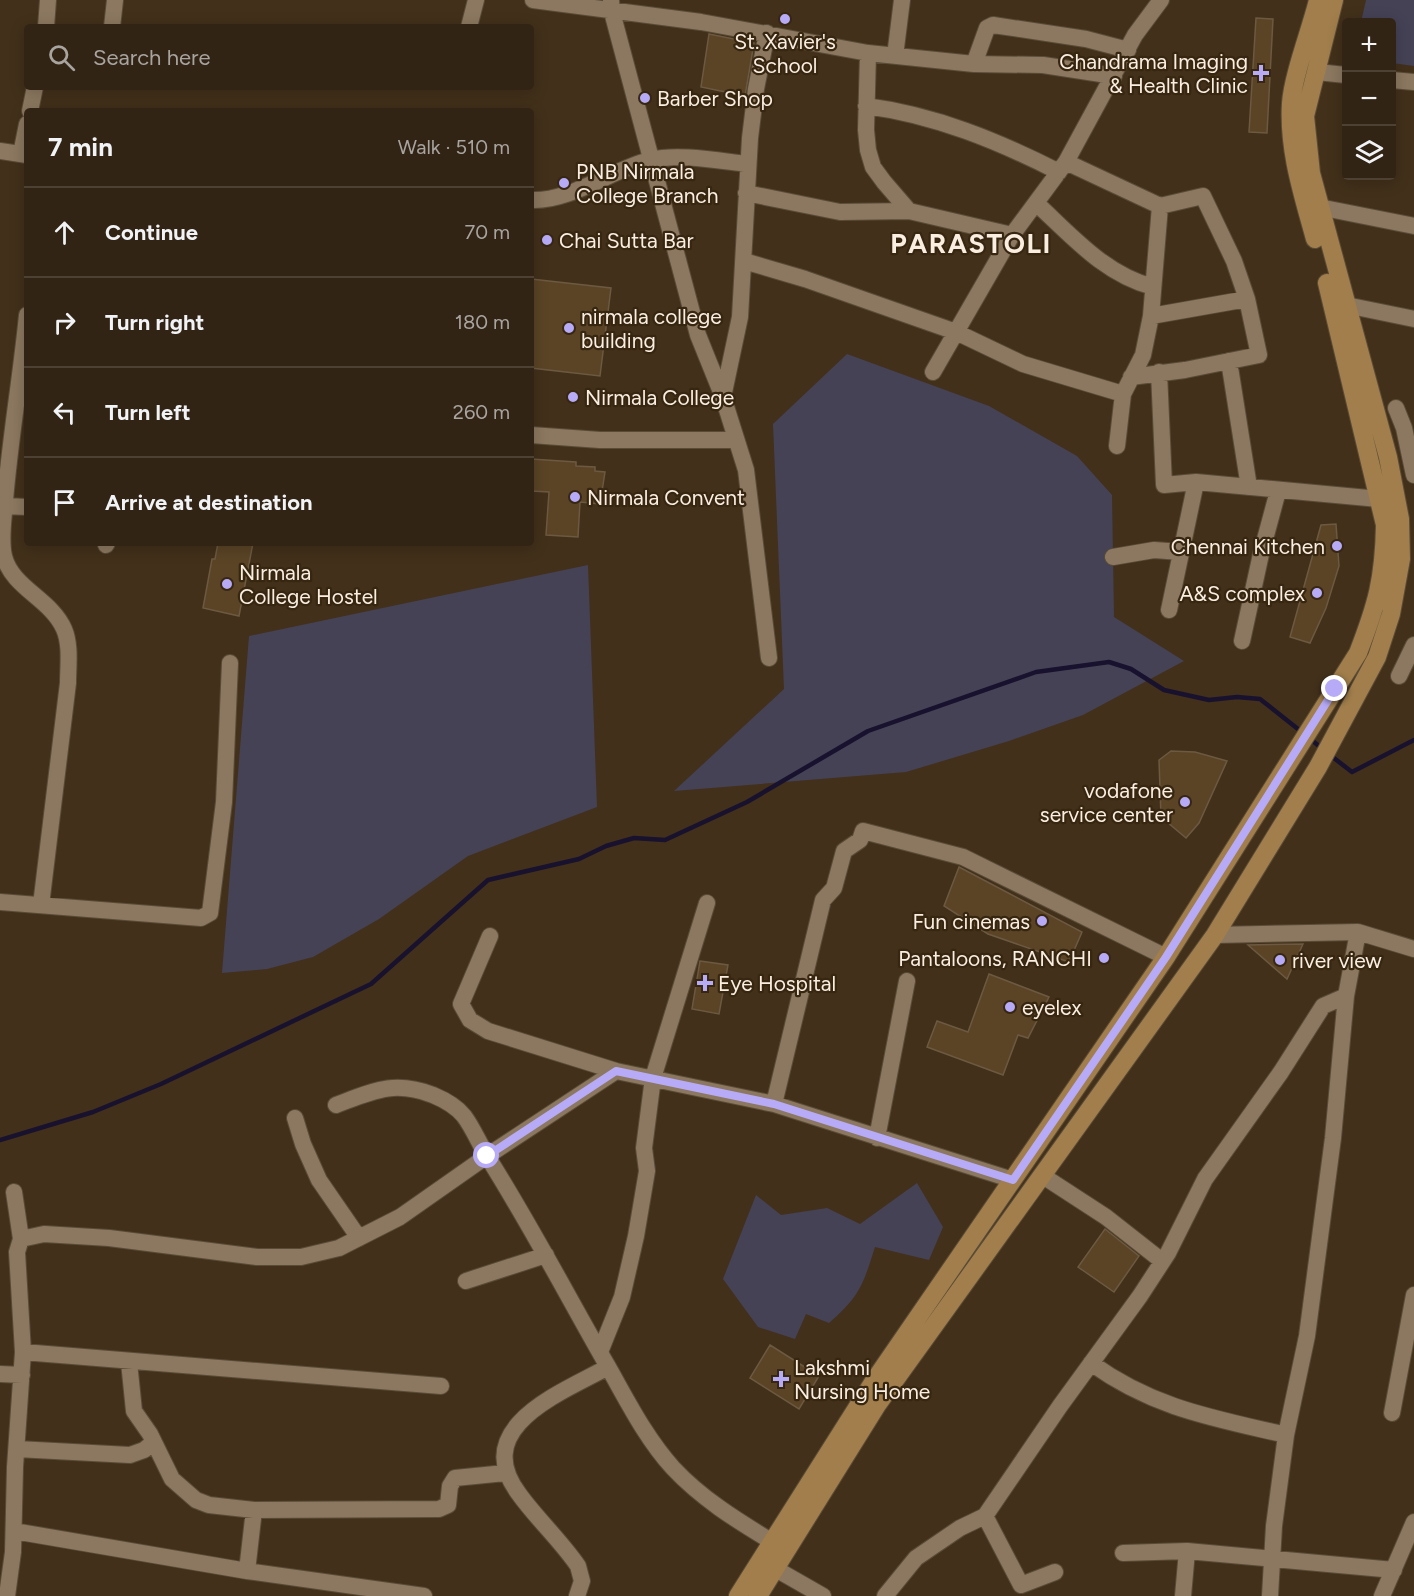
<!DOCTYPE html>
<html lang="en">
<head>
<meta charset="utf-8">
<style>
	:root { --surface:#322414; --page:#3d3022; --text:#f1f3f6; --muted:#a8a4a0; --line:#4d4134 }
	body { margin:0; font-family:Figtree,sans-serif; background:var(--page); color:var(--text) }
	.controls { position:absolute; right:18px; top:18px; display:grid; overflow:hidden; border-radius:6px; box-shadow:0 3px 15px #0003 }
	.controls button { width:54px; height:54px; display:grid; place-items:center; padding:0; border:0; border-bottom:2px solid var(--line); background:var(--surface); color:var(--text); font:30px sans-serif }
	.stop { position:absolute; width:18px; height:18px; margin:-14px; border:4px solid #b7abf8; border-radius:50%; background:#fff }
	.stop.end { background:#b7abf8; border-color:#fff; box-shadow:0 2px 6px #0008 }
	.list { margin:0; padding:0; list-style:none }
	h2 { display:flex; justify-content:space-between; align-items:center; height:78px; margin:0; padding:0 24px; font-size:26px }
	h2 small { font-size:20px; font-weight:400; color:var(--muted) }
	.list li { display:grid; grid-template-columns:39px 1fr auto; gap:18px; align-items:center; box-sizing:border-box; height:90px; padding:0 24px; border-top:2px solid var(--line) }
	.list b { display:block; font-size:22px; white-space:nowrap }
	.list em { font-size:20px; font-style:normal; color:var(--muted) }
	.icon { flex:none; width:33px; height:33px; fill:none; stroke:currentColor; stroke-width:2; stroke-linecap:round; stroke-linejoin:round }
	.map { position:relative; flex:none; width:1414px; height:1596px; overflow:hidden }
	.search { position:absolute; background:var(--surface); box-shadow:0 3px 15px #0003; left:24px; top:24px; width:510px; height:66px; display:flex; align-items:center; gap:15px; box-sizing:border-box; padding:0 21px; border-radius:6px; color:var(--muted); font-size:22px }
	.panel { position:absolute; background:var(--surface); box-shadow:0 3px 15px #0003; left:24px; top:108px; width:510px; height:438px; border-radius:6px }
	.map>svg:first-child { display:block }
	.green { fill:#454256 }
	.lines { fill:none; stroke-linecap:round; stroke-linejoin:round }
	.stream { stroke:#18122e; stroke-width:4.5 }
	.building { fill:#5b4426; stroke:#6c5941; stroke-width:1.5 }
	.street-casing { stroke:#5a4b37; stroke-width:18 }
	.secondary-casing { stroke:#5a4b37; stroke-width:20 }
	.street { stroke:#8c7860; stroke-width:16 }
	.secondary { stroke:#a17e4b; stroke-width:18 }
	.route { stroke:#b7abf8; stroke-width:8 }
	.poi-dot { fill:#b7abf8; stroke:#372610; stroke-width:2 }
	.labels { text-anchor:middle; dominant-baseline:central; stroke-width:4.5; stroke-linejoin:round; paint-order:stroke }
	.poi-label { font-size:21px; fill:#f9eee0; stroke:#372610; text-anchor:start }
	.district-label { font-size:27px; font-weight:bold; letter-spacing:1.5px; fill:#f9eee0; stroke:#372610 }
</style>
</head>
<body>
<div class="map">
<svg width="1414" height="1596" viewBox="0 0 1414 1596">
	<rect width="100%" height="100%" fill="#42301a"/>
	<path class="green" d="M1366,0H1414V66L1392,63V22H1361Z
		M847,354L989,406L1077,456L1112,495L1114,617L1184,661L1083,715L1009,741L906,772L674,791L784,689L773,424Z
		M588,565L597,807L468,856L379,919L313,957L267,969L222,973L249,636Z
		M917,1183L943,1227L929,1260L875,1247C863,1285 860,1296 829,1323L806,1314L795,1339L758,1327L723,1279L756,1195L781,1215L827,1208L860,1224Z"/>
	<g class="lines">
		<path class="stream" d="M1309,738L1324,750
			M1330,755L1352,772L1414,740
			M0,1140L93,1112L161,1084L371,984L488,880L579,859L606,846L634,838L665,840L747,802L868,731L1036,672L1109,662L1131,669L1164,690L1209,700L1237,697L1260,699L1303,733"/>
	</g>
	<path class="building" d="M1256,18L1273,19L1267,133L1249,132Z
		M709,34L754,43L745,96L701,87Z
		M531,279L611,288L600,376L531,368Z
		M531,459L576,462V466L595,467V471L605,472L600,504L580,502L578,537L546,535L549,492L531,491Z
		M1336,524L1339,566L1326,608L1310,643L1290,637L1321,525Z
		M218,543H253L239,616L203,608L212,559H215Z
		M1171,751L1195,752L1227,761L1199,823L1186,838L1161,817L1159,760Z
		M959,867L1082,932L1069,962L988,934L944,906Z
		M1303,944L1287,979L1248,945Z
		M700,961L728,965L719,1014L692,1009Z
		M989,974L1049,997L1028,1038L1018,1035L1003,1075L927,1047L937,1021L968,1032Z
		M1105,1229L1139,1256L1114,1292L1078,1267Z
		M770,1345L819,1376L799,1409L750,1378Z"/>
	<g class="lines">
		<defs>
			<path id="street" d="M533,0L701,22L868,53L974,64L1043,65L1114,76
				M611,0L612,12L698,335L723,397L746,470L769,658
				M46,27L48,0
				M112,27L115,0
				M469,27L476,0
				M868,53L866,130L868,150L873,167L884,182L909,211L1012,235
				M895,56L902,0
				M974,64L987,28L993,25L1086,39L1128,50
				M1317,72L1346,75
				M1392,80L1414,82
				M866,106C935,115 998,141 1059,172
				M30,111L35,87
				M0,151L27,155
				M21,154L27,124
				M1066,162L1160,206L1203,196L1234,261L1247,299L1259,355L1185,370L1131,377
				M746,193L840,212L909,211
				M531,200C570,202 613,169 650,160C678,153 720,161 748,164
				M1036,203C1072,236 1104,274 1153,287
				M1319,207L1414,226
				M744,261L805,279L956,332L1023,364L1123,394
				M1346,305L1414,319
				M27,315C21,377 10,439 5,501C4,518 0,539 4,556C12,588 51,599 64,629C71,645 68,666 68,683L41,905
				M1151,316L1247,299
				M1229,361L1249,487
				M933,372L1012,235L1066,162L1135,35L1161,0
				M1159,372L1164,485L1196,482L1379,499
				M723,397L740,317L750,138L756,89L767,33
				M1396,408L1404,428L1414,475
				M531,435L600,440H735
				M1117,446L1123,394L1143,355L1151,316L1160,206
				M5,506L27,507
				M106,545L107,543
				M1113,557L1154,550L1181,552
				M1169,610L1196,482
				M1242,641L1261,554L1278,491
				M1399,676L1414,645
				M0,902L201,918L210,913L224,802L230,663
				M1215,935L1358,932
				M490,936L461,1004L470,1020L488,1031L616,1071L774,1104L1013,1180
				M774,1104L823,900L834,888L844,851L860,840L863,831L963,857L1166,957
				M336,1105C373,1091 394,1080 433,1095C445,1100 456,1106 464,1116C473,1128 479,1143 487,1156L616,1071
				M295,1118L303,1144L319,1180L359,1238
				M877,1138L907,981
				M1043,1176L1106,1217L1162,1261
				M14,1192L21,1239
				M466,1281L546,1255
				M23,1352L441,1386
				M600,1352L622,1297L636,1236L647,1171L644,1148L653,1078L707,903
				M129,1362L134,1411L150,1434L172,1479L196,1500L209,1505L254,1510L439,1509L448,1505L450,1486L455,1478L505,1473
				M1091,1363C1153,1408 1213,1418 1286,1435
				M0,1374L22,1375
				M1392,1413L1414,1295
				M17,1449L130,1455L144,1450L154,1442
				M985,1516L1021,1585L1055,1572
				M14,1531L247,1571L424,1596
				M1123,1553L1187,1551L1394,1570
				M774,1568L823,1596
				M247,1571L254,1510
				M7,1596L13,1552L15,1467L23,1352L17,1252L21,1239L44,1234L109,1238L257,1257H301L339,1248L400,1217L487,1156C530,1224 567,1295 607,1365C627,1400 645,1437 673,1468C701,1498 736,1520 771,1541
				M577,1596L582,1581L578,1566C561,1541 537,1519 519,1494C469,1427 561,1393 608,1367
				M885,1596L916,1558L960,1528L985,1516L1060,1406L1140,1296L1168,1253L1205,1179L1281,1072L1323,1006L1346,996
				M1183,1596L1187,1551
				M1270,1596L1274,1526L1286,1435L1307,1336L1333,1138L1346,996L1358,932L1414,949
				M1382,1596L1414,1522"/>
			<path id="secondary" d="M1315,239C1303,195 1288,150 1291,103C1293,75 1311,29 1318,0
				M738,1596L874,1381L1166,957L1358,653C1377,604 1384,579 1385,525L1327,283
				M758,1596L877,1405L1215,935L1318,767L1377,657L1391,614L1401,559L1400,519L1388,457L1311,173L1305,116L1334,0"/>
		</defs>
		<use href="#street" class="street-casing"/>
		<use href="#secondary" class="secondary-casing"/>
		<use href="#street" class="street"/>
		<use href="#secondary" class="secondary"/>
	</g>
	<g class="lines">
		<path class="route" d="M487,1156L616,1071L774,1104L1013,1180L1166,957L1335,689"/>
	</g>
	<g class="poi-dot">
		<circle cx="785" cy="19" r="6"/>
		<path d="M1258 64h6v6h6v6h-6v6h-6v-6h-6v-6h6z"/>
		<circle cx="645" cy="98" r="6"/>
		<circle cx="564" cy="183" r="6"/>
		<circle cx="547" cy="240" r="6"/>
		<circle cx="569" cy="328" r="6"/>
		<circle cx="573" cy="397" r="6"/>
		<circle cx="575" cy="497" r="6"/>
		<circle cx="1337" cy="546" r="6"/>
		<circle cx="227" cy="584" r="6"/>
		<circle cx="1317" cy="593" r="6"/>
		<circle cx="1185" cy="802" r="6"/>
		<circle cx="1042" cy="921" r="6"/>
		<circle cx="1104" cy="958" r="6"/>
		<circle cx="1280" cy="960" r="6"/>
		<path d="M702 974h6v6h6v6h-6v6h-6v-6h-6v-6h6z"/>
		<circle cx="1010" cy="1007" r="6"/>
		<path d="M778 1370h6v6h6v6h-6v6h-6v-6h-6v-6h6z"/>
	</g>
	<g class="labels">
		<g class="poi-label">
			<text x="785" y="41" text-anchor="middle">St. Xavier's<tspan x="785" dy="24">School</tspan></text>
			<text x="1248" y="61" text-anchor="end">Chandrama Imaging<tspan x="1248" dy="24">&amp; Health Clinic</tspan></text>
			<text x="657" y="98">Barber Shop</text>
			<text x="576" y="171">PNB Nirmala<tspan x="576" dy="24">College Branch</tspan></text>
			<text x="559" y="240">Chai Sutta Bar</text>
			<text x="581" y="316">nirmala college<tspan x="581" dy="24">building</tspan></text>
			<text x="585" y="397">Nirmala College</text>
			<text x="587" y="497">Nirmala Convent</text>
			<text x="1325" y="546" text-anchor="end">Chennai Kitchen</text>
			<text x="239" y="572">Nirmala<tspan x="239" dy="24">College Hostel</tspan></text>
			<text x="1305" y="593" text-anchor="end">A&amp;S complex</text>
			<text x="1173" y="790" text-anchor="end">vodafone<tspan x="1173" dy="24">service center</tspan></text>
			<text x="1030" y="921" text-anchor="end">Fun cinemas</text>
			<text x="1092" y="958" text-anchor="end">Pantaloons, RANCHI</text>
			<text x="1292" y="960">river view</text>
			<text x="718" y="983">Eye Hospital</text>
			<text x="1022" y="1007">eyelex</text>
			<text x="794" y="1367">Lakshmi<tspan x="794" dy="24">Nursing Home</tspan></text>
		</g>
		<g class="district-label">
			<text x="971" y="243">PARASTOLI</text>
		</g>
	</g>
</svg>
<div class="controls">
<button>+</button>
<button>−</button>
<button><svg class="icon" aria-label="layers" viewBox="0 0 24 24"><path d="M12 4l9 5-9 5-9-5zM3 14l9 5 9-5"/></svg></button>
</div>
<div class="stop" style="left:487px;top:1156px"></div>
<div class="stop end" style="left:1335px;top:689px"></div>
<div class="search"><svg class="icon" aria-label="search" viewBox="0 0 24 24"><circle cx="10" cy="10" r="6"/><path d="M15 15l6 6"/></svg>Search here</div>
<section class="panel">
<h2>7 min<small>Walk · 510 m</small></h2>
<ul class="list">
<li><svg class="icon" aria-label="ahead" viewBox="0 0 24 24"><path d="M12 20V5M6 11l6-6 6 6"/></svg><div><b>Continue</b></div><em>70 m</em></li>
<li><svg class="icon" aria-label="right" viewBox="0 0 24 24"><path d="M7 20v-9h11M14 6l5 5-5 5"/></svg><div><b>Turn right</b></div><em>180 m</em></li>
<li><svg class="icon" aria-label="left" viewBox="0 0 24 24"><path d="M17 20v-9H6M10 6l-5 5 5 5"/></svg><div><b>Turn left</b></div><em>260 m</em></li>
<li><svg class="icon" aria-label="arrive" viewBox="0 0 24 24"><path d="M6 21V4h12l-3 4 3 4H6"/></svg><div><b>Arrive at destination</b></div></li>
</ul>
</section>
</div>
</body>
</html>
